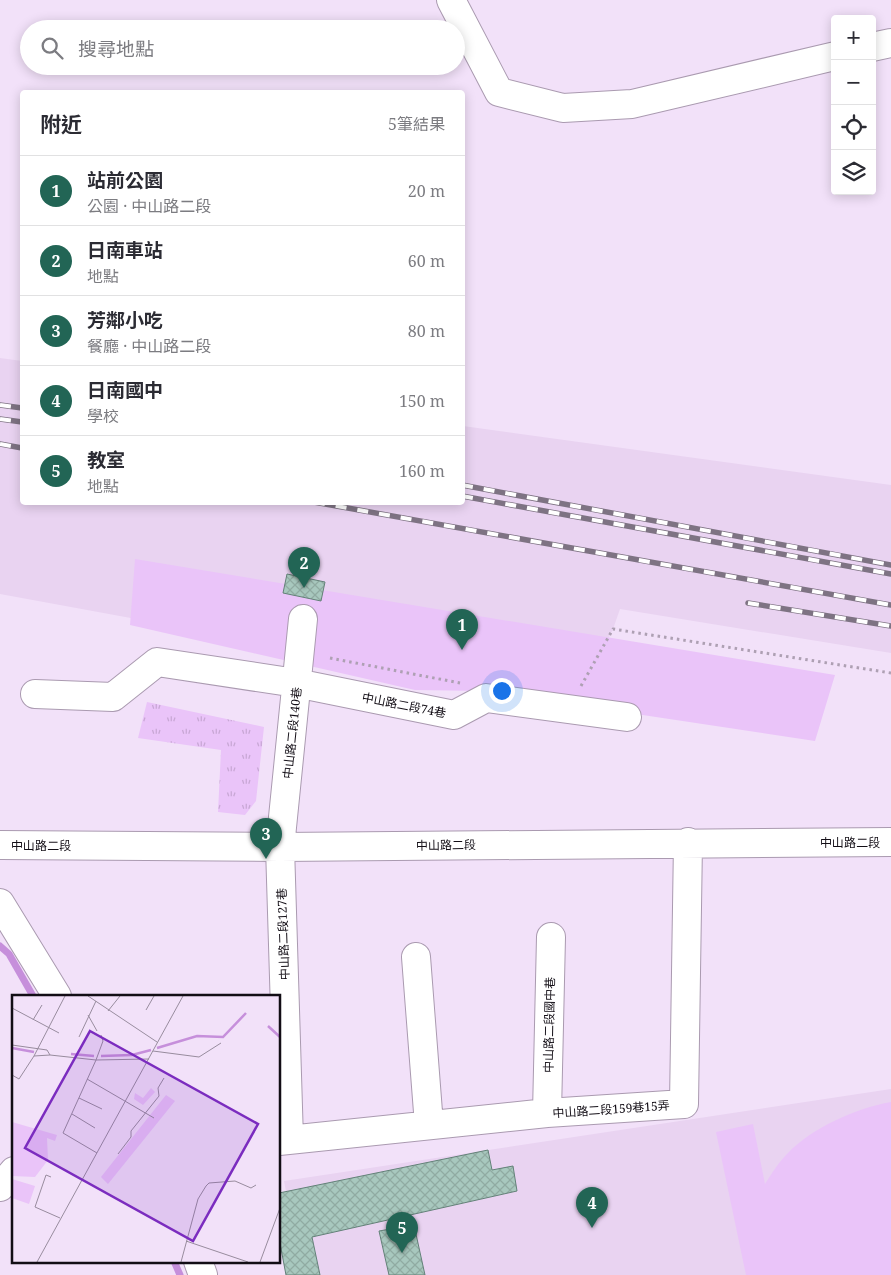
<!DOCTYPE html>
<html lang="zh-TW">
<head>
<meta charset="utf-8">
<style>
	:root { --surface:#fff; --page:#f7f7f7; --text:#2b2b33; --muted:#7c7c81; --line:#e1e1e2; --accent:#226555 }
	body { margin:0; font-family:"Noto Serif","Noto Sans TC",serif; background:var(--page); color:var(--text) }
	.controls { position:absolute; right:15px; top:15px; display:grid; overflow:hidden; border-radius:5px; box-shadow:0 2px 12px #0003 }
	.controls button { width:45px; height:45px; display:grid; place-items:center; padding:0; border:0; border-bottom:1px solid var(--line); background:var(--surface); color:var(--text); font:25px sans-serif }
	.you { position:absolute; left:501px; top:690px; width:18px; height:18px; margin:-12px; border:4px solid #fff; border-radius:50%; background:#1a73e8; box-shadow:0 0 0 8px #1a73e833 }
	.badge { display:grid; place-items:center; width:32px; height:32px; border-radius:50%; background:var(--accent); color:#fff; font-size:16px; font-weight:700 }
	.pin { position:absolute; translate:-50% -41px; filter:drop-shadow(0 1px 2px #0008) }
	.pin::after { content:''; position:absolute; top:26px; width:18px; height:15px; background:inherit; clip-path:polygon(0 0,100% 0,50% 100%) }
	.list { margin:0; padding:0; list-style:none }
	h2 { display:flex; justify-content:space-between; align-items:center; height:65px; margin:0; padding:0 20px; font-size:21px }
	h2 small { font-size:16px; font-weight:400; color:var(--muted) }
	.list li { display:grid; grid-template-columns:32px 1fr auto; gap:15px; align-items:center; box-sizing:border-box; height:70px; padding:0 20px; border-top:1px solid var(--line) }
	.list b { display:block; font-size:19px; white-space:nowrap }
	.list p { margin:0; font-size:16px; white-space:nowrap; color:var(--muted) }
	.list em { font-size:16px; font-style:normal; color:var(--muted) }
	.icon { flex:none; width:28px; height:28px; fill:none; stroke:currentColor; stroke-width:2; stroke-linecap:round; stroke-linejoin:round }
	.map { position:relative; flex:none; width:891px; height:1275px; overflow:hidden }
	.search { position:absolute; background:var(--surface); box-shadow:0 2px 12px #0003; left:20px; top:20px; width:445px; height:55px; display:flex; align-items:center; gap:12px; box-sizing:border-box; padding:0 18px; border-radius:28px; color:var(--muted); font-size:19px }
	.panel { position:absolute; background:var(--surface); box-shadow:0 2px 12px #0003; left:20px; top:90px; width:445px; height:415px; border-radius:5px }
	.map>svg:first-child { display:block }
	.built { fill:#e9d3f1 }
	.grass { fill:url(#grass-tufts) }
	.park { fill:#eac4f9 }
	.lines { fill:none; stroke-linecap:round; stroke-linejoin:round }
	.stream { stroke:#c68fdb; stroke-width:7 }
	.building { fill:url(#building-cross-hatch); stroke:#638178 }
	.minor-casing { stroke:#aa9ab0; stroke-width:30 }
	.path { stroke:#aea0b3; stroke-width:3; stroke-dasharray:2.5 4; stroke-linecap:butt }
	.minor { stroke:#fff; stroke-width:28 }
	.rail-casing { stroke:#7e7383; stroke-width:5.5 }
	.rail { stroke:#fff; stroke-width:4; stroke-dasharray:11; stroke-linecap:butt }
	.labels { text-anchor:middle; dominant-baseline:central; stroke-width:4; stroke-linejoin:round; paint-order:stroke }
	.street-label { font-size:12px; fill:#120d15; stroke:#fff }
	.inset-river { fill:none; stroke:#c68fdb; stroke-width:2.5 }
	.inset-road { fill:none; stroke:#988c9e; stroke-width:1 }
	.view { fill:#7b2cbf; fill-opacity:0.15; stroke:#7b2cbf; stroke-width:2.5 }
	.inset-edge { fill:none; stroke:#120d15; stroke-width:2.5 }
</style>
</head>
<body>
<div class="map">
<svg width="891" height="1275" viewBox="0 0 891 1275">
	<defs>
		<pattern id="grass-tufts" width="24" height="20" patternUnits="userSpaceOnUse" patternTransform="scale(1.25)"><rect width="24" height="20" fill="#eac4f9"/><path d="M3 7l-1-3M5 7V3M7 7l1-3M15 17l-1-3M17 17v-4M19 17l1-3" fill="none" stroke="#c8a7d5"/></pattern>
		<pattern id="building-cross-hatch" width="8" height="8" patternUnits="userSpaceOnUse" patternTransform="scale(1.25)"><rect width="8" height="8" fill="#a8c8be"/><path d="M0 0l8 8M0 8l8-8" fill="none" stroke="#90aba2"/></pattern>
	</defs>
	<rect width="100%" height="100%" fill="#f2e1f9"/>
	<path class="built" d="M0,358L22,361V502H462L463,426L891,485V653L620,609L613,629L580,696L267,643L0,594Z
		M891,1089V1275H302L284,1181Z"/>
	<path class="grass" d="M147,702L264,727L256,801L245,815L218,812L221,750L138,738Z"/>
	<path class="park" d="M135,559L835,675L815,741L483,691L415,690L130,625Z
		M891,1102V1275H746L716,1132L753,1124L765,1184C772,1173 778,1163 788,1153C812,1128 856,1108 891,1102Z"/>
	<g class="lines">
		<path class="stream" d="M0,946L9,954L33,996
			M174,1261L180,1275"/>
	</g>
	<path class="building" d="M287,574L325,582L321,601L283,593Z
		M488,1150L492,1170L513,1166L517,1191L312,1237L320,1275H286L279,1238V1193Z
		M414,1225L425,1275H389L379,1231Z"/>
	<g class="lines">
		<defs>
			<path id="minor" d="M451,0L499,92L563,108L632,104L835,56
				M872,47L891,43
				M35,694L113,697L157,662L296,683L454,715L486,698L627,717
				M0,845L280,847L891,842
				M0,903L57,996
				M416,957L429,1125
				M547,1113L551,937
				M289,1140L280,847L303,619
				M279,1141L547,1113L684,1104L688,842
				M0,1187L14,1171
				M198,1261L203,1275"/>
		</defs>
		<use href="#minor" class="minor-casing"/>
		<path class="path" d="M330,658L460,683
			M581,686L613,629L891,673"/>
		<use href="#minor" class="minor"/>
		<defs>
			<path id="rail" d="M0,405L22,408
				M0,419L22,422
				M0,444L22,448
				M462,485L891,565
				M462,496L891,574
				M314,502L891,605
				M748,603L891,626"/>
		</defs>
		<use href="#rail" class="rail-casing"/>
		<use href="#rail" class="rail"/>
	</g>
	<g class="labels">
		<g class="street-label">
			<text transform="translate(404 705) rotate(11)">中山路二段74巷</text>
			<text transform="translate(292 733) rotate(-84)">中山路二段140巷</text>
			<text x="850" y="842">中山路二段</text>
			<text x="41" y="845">中山路二段</text>
			<text transform="translate(446 845) rotate(-1)">中山路二段</text>
			<text transform="translate(283 934) rotate(-92)">中山路二段127巷</text>
			<text transform="translate(549 1025) rotate(-89)">中山路二段國中巷</text>
			<text transform="translate(611 1109) rotate(-4)">中山路二段159巷15弄</text>
		</g>
	</g>
	<g transform="translate(12 995)">
		<rect width="268" height="268" fill="#f2e1f9"/>
		<path d="M139,93L143,97L131,110L122,104L123,98L131,103Z" fill="#eac4f9"/>
		<path d="M154,100L163,106L96,189L89,182ZM0,127L45,140L43,146L35,143L36,165L23,182L0,181ZM0,184L23,191L17,209L0,203Z" fill="#eac4f9"/>
		<path class="inset-river" d="M256,31L268,42M0,53L22,57M145,53L185,41L211,42L234,18M59,59L82,61M89,61L120,60L139,55"/>
		<path class="inset-road" d="M76,1L145,47M0,13L47,38M134,15L142,1M96,16L108,1M76,20L85,36M21,25L30,10M67,42L84,6M0,50L35,55L38,60L84,65L137,64M141,56L187,62L209,48M22,61L38,60M0,80L7,84L22,61L53,1M75,84L142,123M67,103L90,114M60,119L83,133M85,158L51,138L84,65L91,46L89,40M106,159L119,142V136L147,101L146,93L152,83M39,182L34,180L23,212L48,223M174,246L236,267M25,267L171,1M169,267L186,204L194,191L197,188L223,186L239,193L244,190M248,267L268,213"/>
		<path class="view" d="M78,36L246,129L181,246L13,153Z"/>
		<rect width="268" height="268" class="inset-edge"/>
	</g>
</svg>
<div class="controls">
<button>+</button>
<button>−</button>
<button><svg class="icon" aria-label="locate" viewBox="0 0 24 24"><circle cx="12" cy="12" r="6"/><path d="M12 2v4M12 18v4M2 12h4M18 12h4"/></svg></button>
<button><svg class="icon" aria-label="layers" viewBox="0 0 24 24"><path d="M12 4l9 5-9 5-9-5zM3 14l9 5 9-5"/></svg></button>
</div>
<div class="you"></div>
<div class="pin badge" style="left:462px;top:650px">1</div>
<div class="pin badge" style="left:304px;top:588px">2</div>
<div class="pin badge" style="left:266px;top:859px">3</div>
<div class="pin badge" style="left:592px;top:1228px">4</div>
<div class="pin badge" style="left:402px;top:1253px">5</div>
<div class="search"><svg class="icon" aria-label="search" viewBox="0 0 24 24"><circle cx="10" cy="10" r="6"/><path d="M15 15l6 6"/></svg>搜尋地點</div>
<section class="panel">
<h2>附近<small>5筆結果</small></h2>
<ul class="list">
<li><span class="badge">1</span><div><b>站前公園</b><p>公園 · 中山路二段</p></div><em>20 m</em></li>
<li><span class="badge">2</span><div><b>日南車站</b><p>地點</p></div><em>60 m</em></li>
<li><span class="badge">3</span><div><b>芳鄰小吃</b><p>餐廳 · 中山路二段</p></div><em>80 m</em></li>
<li><span class="badge">4</span><div><b>日南國中</b><p>學校</p></div><em>150 m</em></li>
<li><span class="badge">5</span><div><b>教室</b><p>地點</p></div><em>160 m</em></li>
</ul>
</section>
</div>
</body>
</html>
